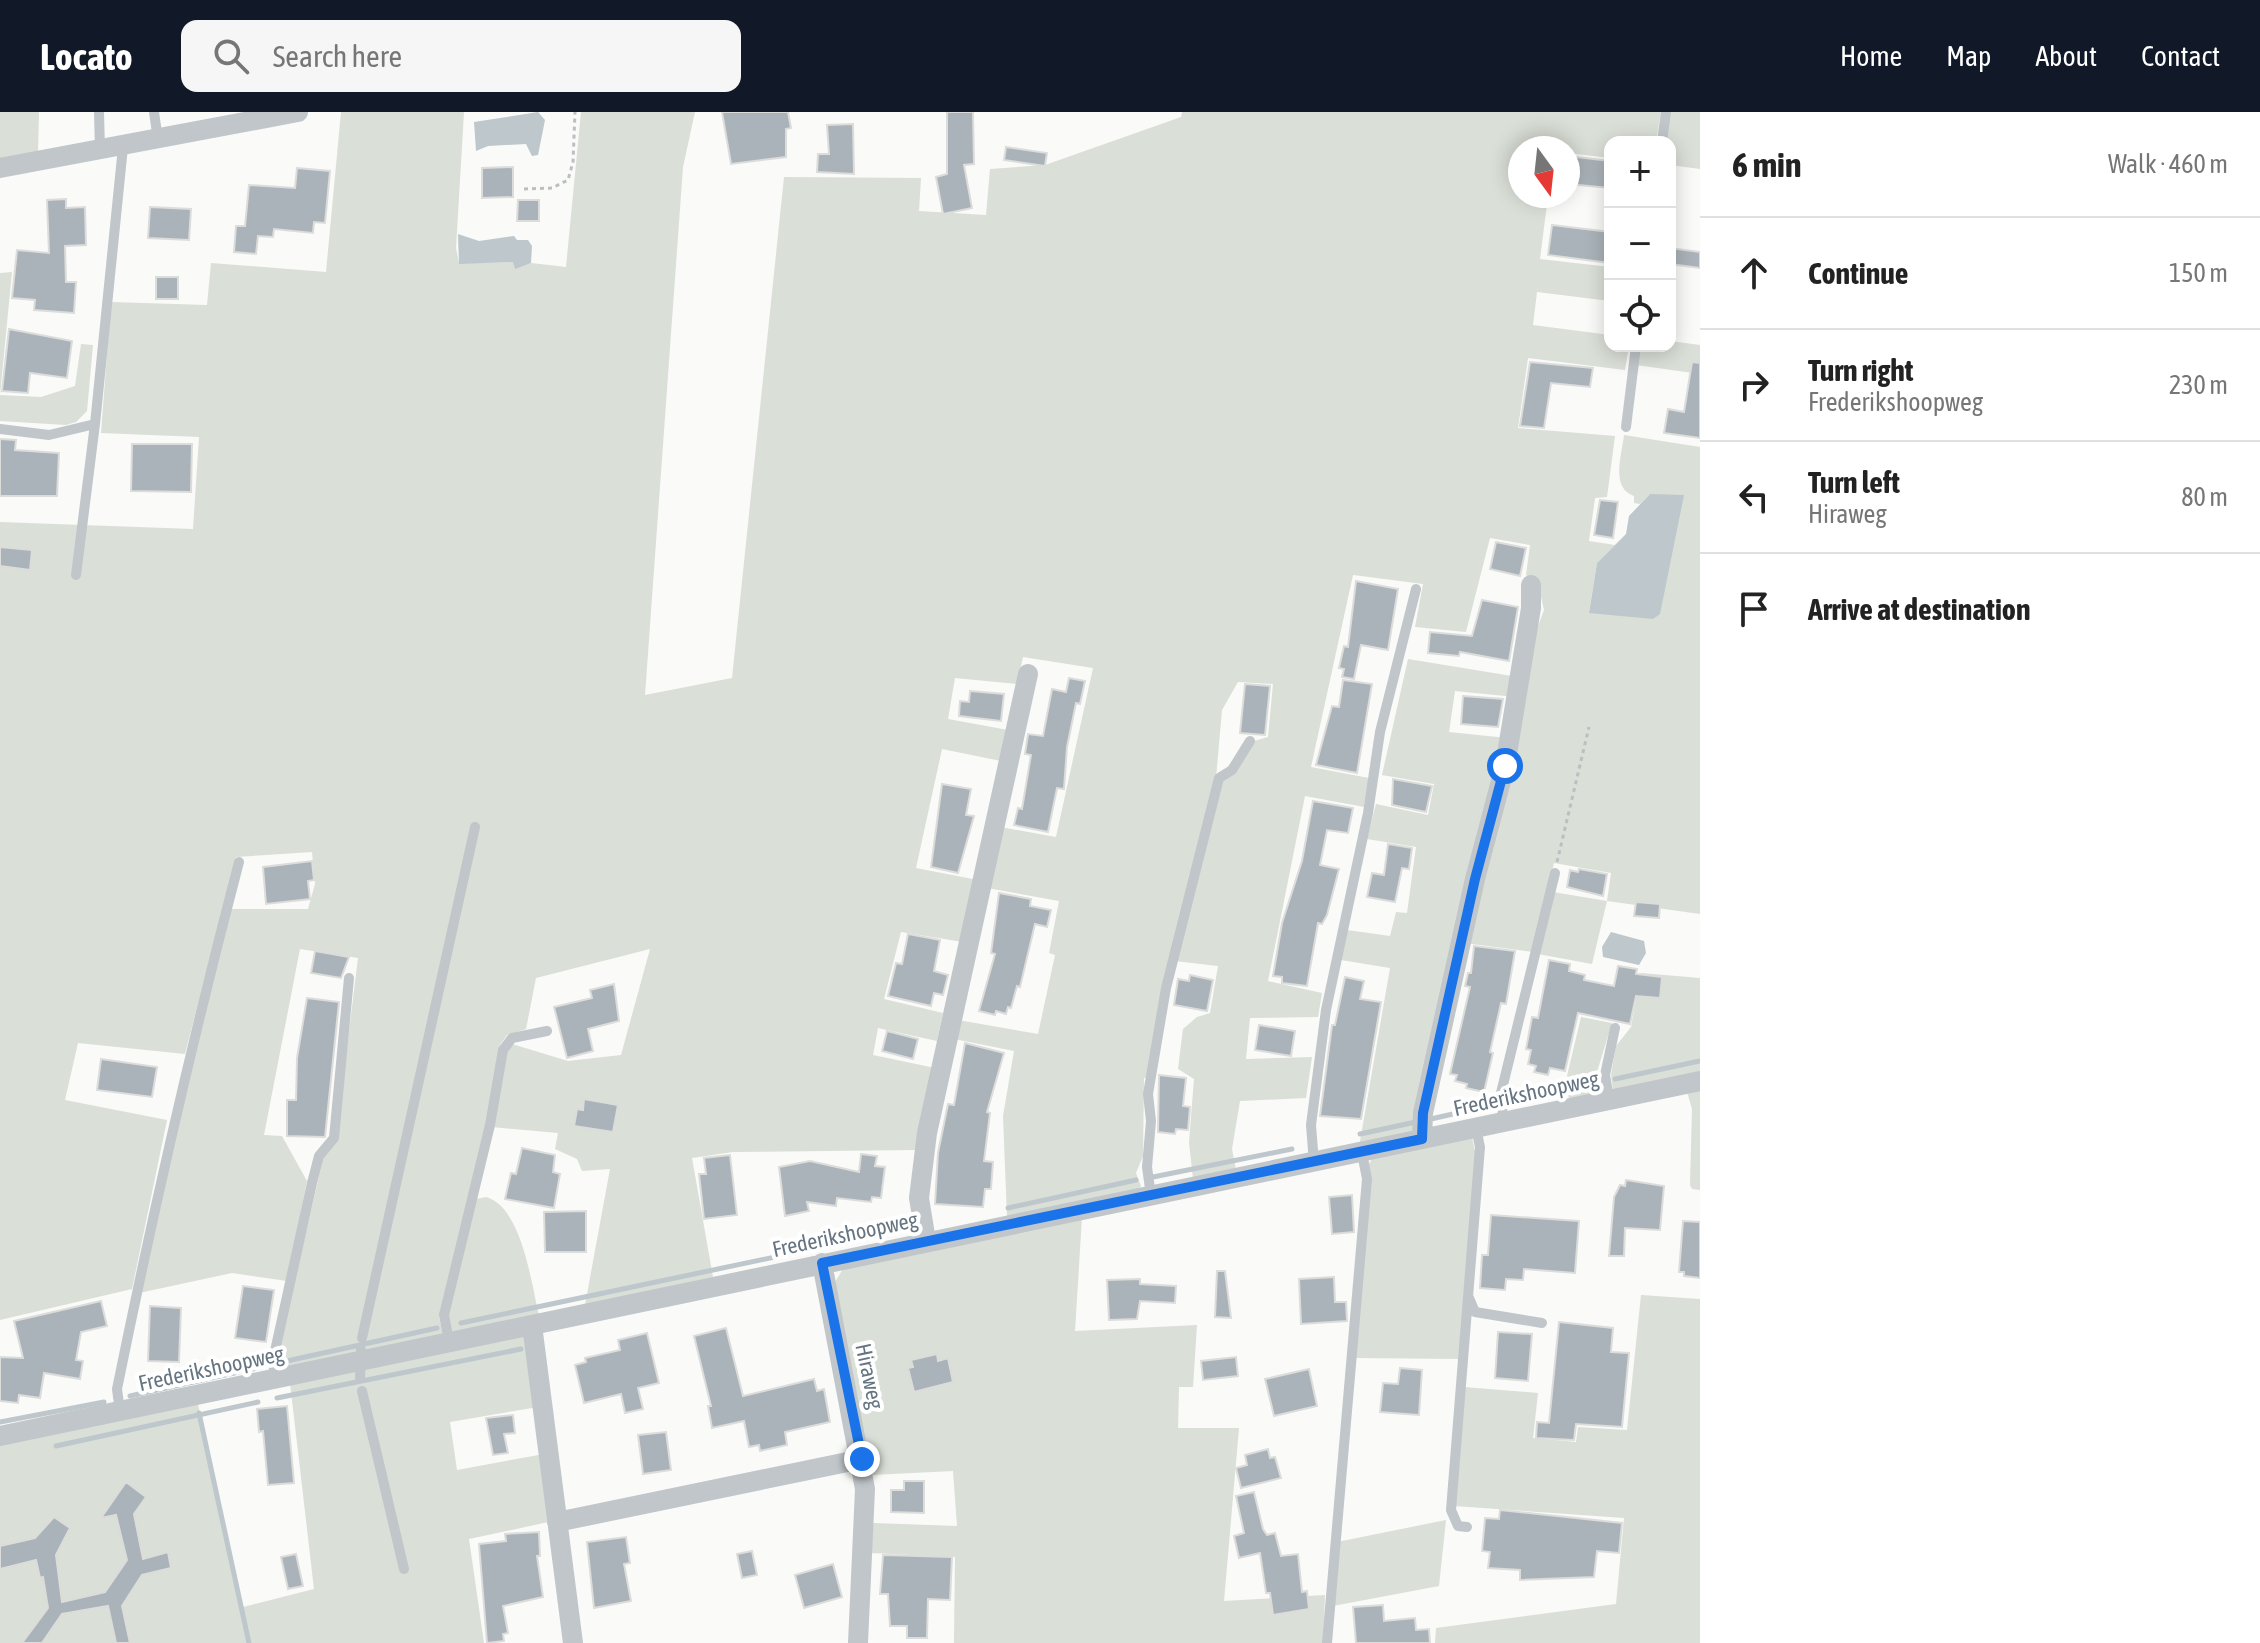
<!DOCTYPE html>
<html lang="en">
<head>
<meta charset="utf-8">
<style>
	:root { --surface:#fff; --page:#f6f6f6; --text:#222; --muted:#767676; --line:#e0e0e0; --accent:#111827 }
	body { margin:0; font-family:"Asap Condensed",sans-serif; background:var(--page); color:var(--text) }
	.controls { position:absolute; right:24px; top:24px; display:grid; overflow:hidden; border-radius:16px; box-shadow:0 4px 20px #0003 }
	.controls button { width:72px; height:72px; display:grid; place-items:center; padding:0; border:0; border-bottom:2px solid var(--line); background:var(--surface); color:var(--text); font:40px sans-serif }
	.compass { position:absolute; left:1508px; top:24px; width:72px; height:72px; border-radius:50%; background:var(--surface); box-shadow:0 4px 20px #0003; rotate:165deg }
	.stop { position:absolute; width:24px; height:24px; margin:-18px; border:6px solid #1a73e8; border-radius:50%; background:#fff }
	.stop.end { background:#1a73e8; border-color:#fff; box-shadow:0 2px 8px #0008 }
	.list { margin:0; padding:0; list-style:none }
	h2 { display:flex; justify-content:space-between; align-items:center; height:104px; margin:0; padding:0 32px; font-size:34px }
	h2 small { font-size:26px; font-weight:400; color:var(--muted) }
	.list li { display:grid; grid-template-columns:52px 1fr auto; gap:24px; align-items:center; box-sizing:border-box; height:112px; padding:0 32px; border-top:2px solid var(--line) }
	.list b { display:block; font-size:30px; white-space:nowrap }
	.list p { margin:0; font-size:26px; white-space:nowrap; color:var(--muted) }
	.list em { font-size:26px; font-style:normal; color:var(--muted) }
	.icon { flex:none; width:44px; height:44px; fill:none; stroke:currentColor; stroke-width:2; stroke-linecap:round; stroke-linejoin:round }
	.map { position:relative; flex:none; width:1700px; height:1531px; overflow:hidden }
	header { display:flex; align-items:center; gap:48px; box-sizing:border-box; height:112px; padding:0 40px; background:var(--accent); color:#fff }
	header strong { font-size:38px }
	nav { display:flex; gap:44px; margin-inline-start:auto; font-size:28px }
	.search { width:560px; height:72px; background:var(--page); display:flex; align-items:center; gap:20px; box-sizing:border-box; padding:0 28px; border-radius:16px; color:var(--muted); font-size:30px }
	main { display:flex }
	aside { flex:1; background:var(--surface) }
	.map>svg:first-child { display:block }
	.green { fill:#dadfd7 }
	.water { fill:#bdc7cc }
	.lines { fill:none; stroke-linecap:round; stroke-linejoin:round }
	.stream { stroke:#bdc7cc; stroke-width:5 }
	.building { fill:#aab3b9; stroke:#dcdcda; stroke-width:2 }
	.path { stroke:#bcbfc2; stroke-width:3; stroke-dasharray:4 4; stroke-linecap:butt }
	.lane { stroke:#c1c6ca; stroke-width:10 }
	.street { stroke:#c1c6ca; stroke-width:20 }
	.route { stroke:#1a73e8; stroke-width:10 }
	.labels { text-anchor:middle; dominant-baseline:central; stroke-width:8; stroke-linejoin:round; paint-order:stroke }
	.street-label { font-size:22px; fill:#667582; stroke:#fff }
</style>
</head>
<body>
<header>
<strong>Locato</strong>
<div class="search"><svg class="icon" aria-label="search" viewBox="0 0 24 24"><circle cx="10" cy="10" r="6"/><path d="M15 15l6 6"/></svg>Search here</div>
<nav><a>Home</a><a>Map</a><a>About</a><a>Contact</a></nav>
</header>
<main>
<div class="map">
<svg width="1700" height="1531" viewBox="0 0 1700 1531">
	<rect width="100%" height="100%" fill="#fafaf8"/>
	<path class="green" d="M0,0H39L38,42L0,49Z
		M341,0H464L456,136L459,151L514,150L515,156L531,151L566,155L581,0H695L683,55L645,583L732,566L784,65L921,66L919,99L986,103L990,57L1045,53L1181,5L1182,0H1661L1656,30H1610V46L1568,41V36H1520V84H1548L1540,147L1610,155V189L1537,180L1533,213L1610,223V234H1629L1625,258L1528,246L1518,316L1615,324L1607,385L1595,386L1589,429L1615,433L1597,451L1589,500L1650,382L1640,392L1634,391V384C1610,376 1622,343 1624,323L1700,335V802L1607,789L1592,852L1538,842L1553,780L1607,789L1611,761L1554,751L1533,840L1464,831L1528,541L1544,498L1538,471L1526,463L1530,433L1490,426L1466,520L1415,515L1423,472L1353,463L1311,655L1369,666L1364,695L1305,684L1268,869L1322,881L1318,905L1250,906L1246,947L1312,945L1306,986L1240,989L1232,1037L1236,1058L1193,1067L1189,1030L1194,967L1178,957L1183,917L1197,905L1210,901L1218,854L1175,849L1221,667L1254,629L1268,625L1273,572L1238,570L1222,598L1216,666L1149,965L1144,966L1143,1044L1136,1061L1141,1074L1138,1079L1007,1105L1003,1004L1014,939L954,927L958,908L1038,922L1055,843L1049,841L1059,789L987,776L1000,715L1056,725L1093,556L1023,545L1017,572L955,566L948,607L1008,618L1001,649L942,637L916,756L978,768L963,830L901,820L884,887L943,901L937,929L878,916L873,943L935,956L915,1038L733,1040L692,1046L713,1165L585,1193L610,1057L582,1059L577,1047L555,1037L558,1021L492,1015L506,938L512,932L568,949L621,943L650,837L536,866L526,917L507,923L500,933L486,1012L439,1205L443,1223L282,1259L277,1256L276,1248L324,1043L336,1026L358,846L300,837L264,1023L282,1024L307,1069L287,1169L232,1161L139,1181L229,797H308L315,772L312,740L236,745L185,942L78,931L65,988L167,1008L132,1177L0,1208V410L193,417L199,325L101,321L111,190L207,193L211,151L326,160Z
		M1670,0H1700V57L1670,53V30H1666Z
		M12,160L0,283L41,285L75,274L81,232L93,233L87,299L76,310L66,313L0,309V161Z
		M1670,229L1700,233V262L1636,253L1639,234H1670Z
		M1408,547L1518,565L1515,585L1455,579L1449,620L1507,626L1416,1020L1359,1035L1390,856L1341,848L1347,818L1390,824L1396,800L1407,801L1416,735L1367,727L1376,692L1428,703L1434,672L1382,663Z
		M1641,861L1700,866V962L1613,979L1611,963L1616,934L1631,915Z
		M1581,905L1612,911L1597,960L1600,982L1569,988L1566,968Z
		M1700,977V1078L1692,1077L1690,1073L1692,997L1687,980Z
		M1472,1025L1476,1044L1459,1247L1354,1246L1369,1052L1372,1047Z
		M486,1085C522,1095 531,1171 539,1203L451,1222L448,1204L476,1087Z
		M1082,1105L1075,1219L1197,1213L1193,1275H1179L1178,1316H1239L1224,1489L1325,1483L1323,1531H954L955,1445L871,1441L873,1411L957,1414L953,1359L872,1363L834,1172L844,1155Z
		M1641,1183L1700,1187V1531H1435L1436,1516L1616,1492L1624,1406L1454,1394L1464,1275L1538,1281L1533,1326L1576,1330L1578,1315L1627,1318Z
		M522,1223L528,1229L538,1295L450,1310L457,1358L544,1342L553,1409L469,1427L484,1531H0V1331L198,1292L243,1495L314,1477L290,1271Z
		M1446,1408L1439,1474L1333,1494L1337,1430Z"/>
	<path class="water" d="M538,0L545,8L538,43L532,44L526,32L488,34L476,39L474,10Z
		M458,122L479,129L514,124L517,128H528L532,134L531,151L515,157L513,150L459,152Z
		M1650,382L1684,383L1660,502L1653,507L1589,501L1597,451L1626,422L1629,404Z
		M1611,820L1644,829L1646,841L1639,853L1603,845L1602,835Z"/>
	<g class="lines">
		<path class="stream" d="M1615,967L1700,949
			M1514,989L1597,971
			M1431,1007L1488,994
			M1360,1022L1416,1010
			M1153,1065L1292,1037
			M1008,1096L1136,1068
			M461,1211L908,1117
			M287,1249L437,1216
			M130,1284L261,1255
			M277,1286L521,1237
			M199,1301L249,1531
			M0,1310L104,1290
			M56,1334L258,1290"/>
	</g>
	<path class="building" d="M722,0H788L791,16L786,17V45L731,52Z
		M947,0H973L974,52L964,53L972,96L943,102L936,65L947,62Z
		M853,12L854,62L817,60L818,42H829L827,13Z
		M1006,35L1047,41L1045,54L1004,48Z
		M1568,44L1610,49V76L1568,72Z
		M513,55V85L482,86V56Z
		M297,56L330,59L325,111L314,110L313,121L274,117L273,125L258,124L256,142L234,140L236,114H245L249,73L295,76Z
		M66,87V96L85,95L86,133L65,134L66,170H76L74,201L34,198L35,188L12,186L17,138L49,141L47,88Z
		M518,88H539V109H517Z
		M150,95L191,97L189,128L148,126Z
		M1552,113L1610,120V151L1548,143Z
		M1670,136L1700,140V156L1670,152Z
		M156,165H178V187H156Z
		M9,217L72,229L67,266L30,261L28,281L2,279Z
		M1530,250L1593,256L1590,275L1551,271L1544,316L1520,314Z
		M1692,250L1700,251V326L1664,321L1668,297L1684,300Z
		M0,327L16,328L15,338L59,341L57,384H0Z
		M132,332H192L191,380L131,379Z
		M1600,388L1618,390L1613,426L1594,423Z
		M1496,430L1526,436L1520,464L1490,457Z
		M0,435L32,438L30,458L0,454Z
		M1356,469L1398,477L1388,538L1361,533L1354,567L1342,565L1344,557L1339,556L1344,534L1348,535Z
		M1482,488L1518,495L1509,549L1460,540L1459,544L1428,541L1430,520L1472,524Z
		M1069,566L1085,569L1080,592L1076,591L1067,635L1064,677L1057,676L1048,720L1014,713L1018,696L1022,697L1031,643L1025,642L1028,622L1043,624L1052,577L1066,580Z
		M1343,568L1372,572L1357,661L1316,653L1332,594L1339,595Z
		M1245,572L1270,574L1265,623L1240,621Z
		M970,579L1004,582L1001,609L959,604L960,589L969,590Z
		M1463,584L1503,587L1498,615L1461,612Z
		M1393,667L1432,674L1426,700L1392,693Z
		M942,672L971,677L966,703L974,704L958,761L931,755Z
		M1313,689L1353,696L1348,721L1327,718L1320,753L1339,757L1327,803L1322,812L1318,811L1307,874L1282,871V865L1273,864L1282,811L1302,749Z
		M1388,732L1412,736L1409,757L1402,756L1395,790L1367,785L1372,761L1384,763Z
		M312,749L314,768L308,769L310,787L266,792L263,755Z
		M1579,757L1607,762L1603,784L1567,775L1570,758L1578,760Z
		M999,781L1031,787L1030,794L1051,798L1047,815L1035,812L1020,875L1017,874L1011,896L1008,895L1006,902L996,899L995,903L979,899L995,842L991,841Z
		M1636,790L1660,792L1659,806L1634,804Z
		M908,822L940,828L934,859L948,863L943,883L934,881L931,894L888,884L896,851L902,852Z
		M1474,834L1515,839L1506,892L1501,891L1490,940L1493,941L1484,980L1466,976L1467,972L1455,969L1457,963L1450,962L1470,875L1465,874L1468,861H1471Z
		M315,839L349,845L341,866L311,861Z
		M1549,848L1570,852L1569,859L1585,863L1584,868L1614,874L1618,854L1637,857L1636,862L1662,865L1660,886L1636,884L1630,912L1578,901L1565,959L1550,956L1548,963L1534,960L1536,954L1528,952L1531,938L1526,937L1532,905L1538,906Z
		M1190,863L1213,868L1207,899L1174,893L1178,867L1189,869Z
		M1345,865L1364,869L1360,887L1381,890L1361,1007L1320,1004L1332,913H1335Z
		M614,872L619,909L588,917L593,939L567,946L554,895L592,886L590,878Z
		M307,886L339,890L325,1025L287,1024V988H296L297,946Z
		M1259,913L1295,919L1291,944L1255,938Z
		M887,919L918,927L913,947L882,939Z
		M965,931L1004,941L987,1000L990,1001L984,1049L993,1050L991,1077H985L983,1095L935,1092L938,1041L948,992L954,993Z
		M101,947L157,955L152,985L97,978Z
		M1159,963L1186,966L1183,994L1190,995L1188,1018L1176,1017L1175,1022L1158,1020Z
		M584,987L618,993L613,1020L574,1014L577,997L583,998Z
		M522,1036L555,1043L553,1060L560,1062L554,1096L505,1087L511,1061L516,1062Z
		M861,1042L877,1044L875,1054L885,1055L881,1086L872,1085L871,1090L837,1086L836,1094L807,1090L809,1099L785,1104L779,1055L810,1049L859,1060Z
		M730,1043L737,1103L704,1107L699,1062H706L704,1046Z
		M1626,1068L1664,1074L1660,1118L1625,1116L1624,1144H1609L1614,1085L1620,1073L1625,1074Z
		M1352,1083L1354,1120L1332,1122L1329,1085Z
		M586,1099V1140H545L544,1100Z
		M1491,1103L1579,1109L1575,1161L1524,1157L1523,1168L1506,1167L1505,1178L1480,1176L1482,1143H1488Z
		M1683,1109L1700,1110V1166L1684,1164V1160H1679Z
		M1217,1159H1225L1231,1206L1215,1205Z
		M1334,1165L1335,1190H1346L1347,1209L1301,1212L1299,1167Z
		M1140,1167V1172L1176,1174L1175,1191L1140,1189L1137,1207L1109,1208L1107,1168Z
		M243,1174L274,1178L266,1230L235,1226Z
		M101,1189L107,1214L81,1220L76,1248L83,1249L80,1267L44,1261L40,1286L19,1283L18,1291L0,1289V1245L23,1246L14,1209Z
		M150,1194L181,1196L179,1250L148,1249Z
		M1559,1210L1613,1216L1611,1240L1629,1241L1622,1315L1576,1312L1574,1328L1536,1326L1537,1310L1549,1311Z
		M726,1216L743,1284L814,1267L817,1279L824,1277L830,1310L785,1320L787,1333L760,1339L759,1333L749,1335L744,1309L712,1316L708,1294H711L694,1224Z
		M1498,1220L1532,1222L1528,1269L1495,1266Z
		M647,1221L659,1271L638,1276L643,1297L625,1301L621,1282L584,1291L575,1253L586,1250L585,1246L620,1238L618,1228Z
		M937,1242L938,1249L948,1246L953,1270L914,1280L908,1256L913,1255L911,1248Z
		M1236,1245L1238,1264L1203,1268L1201,1249Z
		M1400,1256L1422,1258L1419,1303L1380,1300L1383,1271L1398,1272Z
		M1309,1257L1317,1294L1274,1304L1265,1267Z
		M287,1294L294,1371L268,1373L263,1319L259,1320L257,1297Z
		M513,1303L515,1321L504,1322L508,1341L493,1343L486,1306Z
		M666,1320L671,1358L643,1362L638,1323Z
		M1268,1337L1270,1346L1275,1345L1281,1366L1241,1376L1236,1356L1247,1353L1245,1343Z
		M904,1369H924V1401L891,1400V1378H904Z
		M126,1370L146,1385L134,1402L143,1447L168,1440L171,1456L142,1463L122,1494L130,1531H116L108,1494L62,1502L42,1531H22L48,1496L43,1465L40,1466L36,1448L0,1457V1434L35,1426L54,1405L70,1416L56,1443L62,1490L105,1480L127,1448L116,1403L101,1406Z
		M1254,1380L1263,1417L1267,1423L1275,1421L1281,1444L1298,1442L1302,1480L1307,1479L1309,1497L1273,1503L1270,1481H1266L1260,1441L1239,1446L1234,1424L1244,1421L1236,1384Z
		M1500,1398L1622,1411L1619,1441L1597,1439L1594,1465L1520,1468V1458L1488,1456L1490,1440L1482,1439L1485,1406L1499,1407Z
		M539,1420L540,1444H537L543,1485L503,1494L508,1521L503,1522L504,1529L487,1531L479,1432L506,1429L505,1422Z
		M626,1425L630,1451L624,1452L631,1489L594,1496L587,1430Z
		M752,1439L757,1463L742,1466L737,1442Z
		M296,1442L303,1474L288,1477L281,1445Z
		M883,1443L952,1445L950,1488L928,1487L927,1526H907V1514H890L888,1482H880Z
		M833,1452L842,1485L804,1496L795,1463Z
		M1383,1493L1384,1509L1415,1506L1416,1518L1429,1517L1430,1531H1356L1353,1495Z"/>
	<g class="lines">
		<path class="path" d="M524,77L552,76L568,68L573,50L575,0
			M1557,750L1589,615"/>
		<path class="lane" d="M99,0L100,38
			M154,0L158,28
			M1662,30L1666,0
			M1626,315L1636,234
			M0,317L49,323L95,312L123,35
			M76,463L95,312
			M1609,987L1605,963L1615,916
			M1504,1009L1500,985L1555,761
			M1314,1051L1311,1013L1326,898L1368,701L1380,620L1416,477
			M1151,1084L1147,1055L1151,1009L1148,982L1166,876L1219,666L1232,658L1250,629
			M1469,1186L1475,1200L1542,1211
			M362,1226L475,715
			M449,1230L444,1203L490,1013L503,938L512,926L547,919
			M360,1266L361,1238
			M275,1267L273,1248L312,1071L319,1044L334,1026L349,866
			M362,1279L404,1457
			M120,1300L117,1277C153,1100 193,925 239,750
			M1467,1415L1458,1414L1451,1398L1480,1035L1476,1016
			M1327,1531L1367,1067L1362,1041"/>
		<path class="street" d="M0,56L298,0
			M1422,1027L1423,1001L1475,767L1505,654L1531,496V473
			M926,1129L919,1086L927,1021L1028,562
			M822,1151L865,1377L858,1531
			M532,1213L573,1531
			M0,1324L1700,969
			M557,1410L862,1347"/>
	</g>
	<g class="lines">
		<path class="route" d="M862,1347L822,1151L1422,1027L1423,1001L1475,767L1505,654"/>
	</g>
	<g class="labels">
		<g class="street-label">
			<text transform="translate(1526 981) rotate(-12)">Frederikshoopweg</text>
			<text transform="translate(845 1122) rotate(-12)">Frederikshoopweg</text>
			<text transform="translate(211 1256) rotate(-12)">Frederikshoopweg</text>
			<text transform="translate(870 1264) rotate(78)">Hiraweg</text>
		</g>
	</g>
</svg>
<div class="controls">
<button>+</button>
<button>−</button>
<button><svg class="icon" aria-label="locate" viewBox="0 0 24 24"><circle cx="12" cy="12" r="6"/><path d="M12 2v4M12 18v4M2 12h4M18 12h4"/></svg></button>
</div>
<svg class="compass" viewBox="-18 -18 36 36"><path d="M0-13l5 13h-10z" fill="#e53935"/><path d="M0 13l5-13h-10z" fill="#767676"/></svg>
<div class="stop" style="left:1505px;top:654px"></div>
<div class="stop end" style="left:862px;top:1347px"></div>
</div>
<aside>
<h2>6 min<small>Walk · 460 m</small></h2>
<ul class="list">
<li><svg class="icon" aria-label="ahead" viewBox="0 0 24 24"><path d="M12 20V5M6 11l6-6 6 6"/></svg><div><b>Continue</b></div><em>150 m</em></li>
<li><svg class="icon" aria-label="right" viewBox="0 0 24 24"><path d="M7 20v-9h11M14 6l5 5-5 5"/></svg><div><b>Turn right</b><p>Frederikshoopweg</p></div><em>230 m</em></li>
<li><svg class="icon" aria-label="left" viewBox="0 0 24 24"><path d="M17 20v-9H6M10 6l-5 5 5 5"/></svg><div><b>Turn left</b><p>Hiraweg</p></div><em>80 m</em></li>
<li><svg class="icon" aria-label="arrive" viewBox="0 0 24 24"><path d="M6 21V4h12l-3 4 3 4H6"/></svg><div><b>Arrive at destination</b></div></li>
</ul>
</aside>
</main>
</body>
</html>
